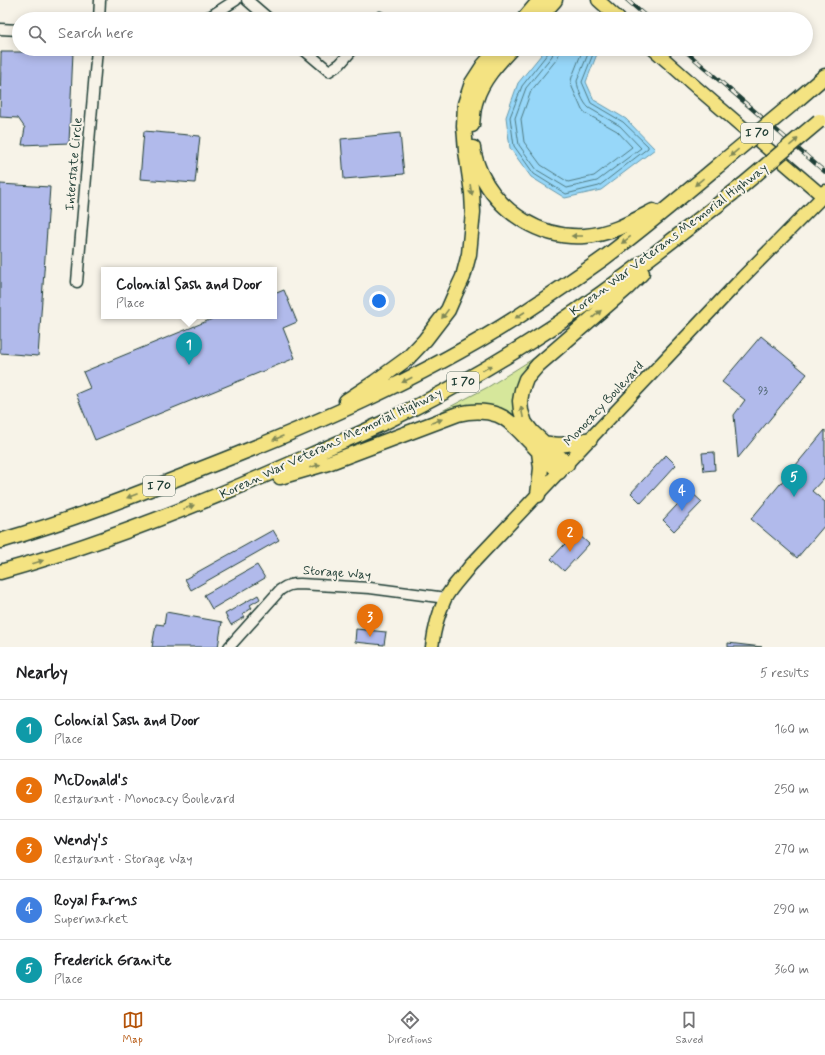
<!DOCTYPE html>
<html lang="en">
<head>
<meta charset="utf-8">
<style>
	:root { --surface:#fff; --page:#f6f6f6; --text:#202124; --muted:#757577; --line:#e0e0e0; --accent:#b45309 }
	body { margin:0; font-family:Mynerve,sans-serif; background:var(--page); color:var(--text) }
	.you { position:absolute; left:379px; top:301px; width:14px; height:14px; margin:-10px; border:3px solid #fff; border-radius:50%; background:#1a73e8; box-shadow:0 0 0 6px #1a73e833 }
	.badge { display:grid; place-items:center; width:26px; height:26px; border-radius:50%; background:var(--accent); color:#fff; font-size:13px; font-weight:700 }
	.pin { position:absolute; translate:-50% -33px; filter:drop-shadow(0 1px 2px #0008) }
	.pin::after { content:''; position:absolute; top:21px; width:14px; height:12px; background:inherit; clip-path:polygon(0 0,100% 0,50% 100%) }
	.popup { position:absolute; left:101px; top:267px; width:176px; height:52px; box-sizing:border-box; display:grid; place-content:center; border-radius:0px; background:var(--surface); filter:drop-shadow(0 1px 3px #0005); font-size:13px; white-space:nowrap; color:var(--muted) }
	.popup b { font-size:15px; color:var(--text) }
	.popup::after { content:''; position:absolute; left:50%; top:100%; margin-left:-8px; border:8px solid transparent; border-top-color:var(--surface) }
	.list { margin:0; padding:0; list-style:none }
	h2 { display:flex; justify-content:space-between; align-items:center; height:52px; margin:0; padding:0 16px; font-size:17px }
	h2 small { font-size:13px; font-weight:400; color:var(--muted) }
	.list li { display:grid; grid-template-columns:26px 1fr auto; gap:12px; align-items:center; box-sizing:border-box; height:60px; padding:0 16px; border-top:1px solid var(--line) }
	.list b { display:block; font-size:15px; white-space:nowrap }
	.list p { margin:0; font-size:13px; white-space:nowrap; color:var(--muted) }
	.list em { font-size:13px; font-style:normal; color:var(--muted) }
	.icon { flex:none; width:22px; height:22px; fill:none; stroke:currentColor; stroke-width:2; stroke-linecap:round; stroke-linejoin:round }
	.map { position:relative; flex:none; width:825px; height:647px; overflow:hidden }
	.search { position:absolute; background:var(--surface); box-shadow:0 2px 10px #0003; left:12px; right:12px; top:12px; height:44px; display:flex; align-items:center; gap:10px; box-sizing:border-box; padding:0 14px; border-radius:22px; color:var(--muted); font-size:15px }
	.sheet { height:352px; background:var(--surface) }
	nav { display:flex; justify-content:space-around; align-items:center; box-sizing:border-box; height:56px; border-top:1px solid var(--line); background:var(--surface); font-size:11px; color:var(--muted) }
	nav a { display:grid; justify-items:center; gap:2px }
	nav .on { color:var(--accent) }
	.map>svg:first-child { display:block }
	.green { fill:#d6e79b; stroke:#7a9268 }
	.water { fill:#97d7f9; stroke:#6799aa }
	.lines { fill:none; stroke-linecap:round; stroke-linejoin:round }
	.shore { stroke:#4f7b83; stroke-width:1 }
	.building { fill:#b1baeb; stroke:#1f3d34 }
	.minor-casing { stroke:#1f3d34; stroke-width:13 }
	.major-casing { stroke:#1f3d34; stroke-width:15 }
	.highway-casing { stroke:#1f3d34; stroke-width:17 }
	.minor { stroke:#f7f3e8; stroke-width:10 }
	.major { stroke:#f4e382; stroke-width:12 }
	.highway { stroke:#f4e382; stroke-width:14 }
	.rail-casing { stroke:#1f3d34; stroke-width:4 }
	.rail { stroke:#f7f3e8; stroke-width:2.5; stroke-dasharray:8; stroke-linecap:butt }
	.highway-bridge-casing { stroke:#1f3d34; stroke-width:17; stroke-linecap:butt }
	.highway-bridge { stroke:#f4e382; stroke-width:14 }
	.oneway { fill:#7f8857 }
	.labels { text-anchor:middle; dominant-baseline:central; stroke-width:4; stroke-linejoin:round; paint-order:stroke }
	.number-label { font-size:11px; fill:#445c62 }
	.shield { fill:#f7f3e8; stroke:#60746a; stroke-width:1 }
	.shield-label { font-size:12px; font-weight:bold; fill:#1f3d34 }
	.street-label { font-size:13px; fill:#1f3d34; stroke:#f7f3e8 }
</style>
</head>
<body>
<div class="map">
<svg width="825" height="647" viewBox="0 0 825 647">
	<rect width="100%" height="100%" fill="#f7f3e8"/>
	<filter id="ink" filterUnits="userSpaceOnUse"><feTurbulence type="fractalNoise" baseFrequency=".025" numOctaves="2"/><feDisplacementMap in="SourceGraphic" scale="8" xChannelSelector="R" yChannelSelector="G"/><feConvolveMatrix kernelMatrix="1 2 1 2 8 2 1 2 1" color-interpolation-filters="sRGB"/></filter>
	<g filter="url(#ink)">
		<path class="green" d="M555,345L535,362L518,421L505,413L419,423L488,387Z"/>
		<path class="water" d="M546,49H599L586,82L594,100L626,119L655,149L601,190L565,198L531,177L510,148L506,117L518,83Z"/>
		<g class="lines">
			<path class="shore" d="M549,49L548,53L522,86L510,117L514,146L534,174L566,194L599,186L648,148V146L623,122L591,103L582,82L595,49
				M554,49L552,56L526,88L515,118L519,145L537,170L567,188L597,181L641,148L620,126L589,108C583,103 578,90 577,81L590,49
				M560,49L559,54L557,59L531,91L521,119L524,142L541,165L568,182L594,176L632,147L617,131L587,114L582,110L572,87L571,81L572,77L583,49"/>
		</g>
		<path class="building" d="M1,52H73L69,143L22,145L25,128L18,118L0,117Z
			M144,131L200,136L195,183L140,179Z
			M400,133L404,174L344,179L341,139Z
			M0,184L50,187L38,356L0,353Z
			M284,290L297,322L283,328L295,358L95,440L76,394L90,388L83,372L212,319L211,316H274V294Z
			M761,336L807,374L738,458L734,415L745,400L722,382Z
			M825,430V477L812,491L825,502V525L797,558L751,519Z
			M714,452L715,470L704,471L702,453Z
			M666,455L676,465L641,503L631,493Z
			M690,491L702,502L674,531L663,520Z
			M273,530L279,540L191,590L185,579Z
			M576,532L589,544L564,571L551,559Z
			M257,565L265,578L212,609L204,595Z
			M258,595L260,599L250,605L252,608L243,614L245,617L231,625L225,614Z
			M166,612L222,622L218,647H152L156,624L164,625Z
			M356,629L386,632L384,645L355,642Z
			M728,643L762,647H728Z"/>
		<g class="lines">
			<defs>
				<path id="minor" d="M247,0L269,19
					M99,19L100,0
					M202,19L211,16L236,0
					M378,19L380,17
					M0,29L19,30
					M303,49L329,71L340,64L353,49
					M77,282L97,49
					M229,647L280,590C287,585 291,584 300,584L370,588L446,598"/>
				<path id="major" d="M598,0L619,19
					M653,49L697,88L825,198
					M432,647C434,631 438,614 445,599C451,587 462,577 470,566L743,277L823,196L825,191"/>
				<path id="highway" d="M524,19L540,0
					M538,19L555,0
					M796,101L825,76
					M472,125C473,117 473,108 476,100C482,80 497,64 511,49
					M473,148C474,157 477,165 481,174C500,213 541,239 585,236C611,234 630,223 653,211
					M346,401L375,382L408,358L425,340L448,310L455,294L463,277L469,254L473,212L472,193L466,151L464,126L465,104L472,83L483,66L498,49
					M544,443C562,447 573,443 590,439
					M567,464L532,432L525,423L521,411L520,401L522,390L526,379L538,365L627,288L642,273
					M280,477L328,463L458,414C471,411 484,410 498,415C511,420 521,433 531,443C540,453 550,462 559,472
					M538,495L541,468L539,452
					M0,541C69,521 135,495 201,469C311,426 419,380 519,316C548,297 576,278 604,258C643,229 681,197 719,165
					M0,572C98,545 193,507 286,466C318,452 351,438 383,423C434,399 484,371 531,341C606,294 674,239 743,185"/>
			</defs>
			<use href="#minor" class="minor-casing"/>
			<use href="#major" class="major-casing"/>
			<use href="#highway" class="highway-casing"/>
			<use href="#minor" class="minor"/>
			<use href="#major" class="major"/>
			<use href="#highway" class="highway"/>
			<defs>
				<path id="rail" d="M627,0L649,19
					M683,49L825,172"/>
			</defs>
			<use href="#rail" class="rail-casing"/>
			<use href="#rail" class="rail"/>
			<defs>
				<path id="highway-bridge" d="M719,165L796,101
					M743,185L819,121"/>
			</defs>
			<use href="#highway-bridge" class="highway-bridge-casing"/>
			<use href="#highway-bridge" class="highway-bridge"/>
		</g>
		<defs><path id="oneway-solid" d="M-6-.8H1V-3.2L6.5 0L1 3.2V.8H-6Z"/></defs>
		<g class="oneway">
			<use href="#oneway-solid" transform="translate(794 142) rotate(-40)"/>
			<use href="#oneway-solid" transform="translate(734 153) rotate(140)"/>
			<use href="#oneway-solid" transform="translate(699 182) rotate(140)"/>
			<use href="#oneway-solid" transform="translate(471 190) rotate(81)"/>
			<use href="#oneway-solid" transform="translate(577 236) rotate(-180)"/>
			<use href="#oneway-solid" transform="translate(626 240) rotate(142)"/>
			<use href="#oneway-solid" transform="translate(445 314) rotate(126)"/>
			<use href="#oneway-solid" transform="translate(597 314) rotate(-41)"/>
			<use href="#oneway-solid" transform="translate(520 315) rotate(147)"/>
			<use href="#oneway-solid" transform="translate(487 368) rotate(-30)"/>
			<use href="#oneway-solid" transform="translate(407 380) rotate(153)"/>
			<use href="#oneway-solid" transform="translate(522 412) rotate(-102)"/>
			<use href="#oneway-solid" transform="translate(437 421) rotate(-20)"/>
			<use href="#oneway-solid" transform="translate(278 438) rotate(157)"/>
			<use href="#oneway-solid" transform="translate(315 466) rotate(-16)"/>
			<use href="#oneway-solid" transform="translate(132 496) rotate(159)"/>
			<use href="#oneway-solid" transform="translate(189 507) rotate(-21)"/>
			<use href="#oneway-solid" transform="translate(38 562) rotate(-17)"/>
		</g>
	</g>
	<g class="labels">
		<g class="number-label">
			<text x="763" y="391">93</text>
		</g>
		<g class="shield">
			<rect x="741" y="123" width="32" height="20" rx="3"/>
			<rect x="447" y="372" width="32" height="20" rx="3"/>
			<rect x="143" y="476" width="32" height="20" rx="3"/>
		</g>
		<g class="shield-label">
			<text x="757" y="133">I 70</text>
			<text x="463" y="382">I 70</text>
			<text x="159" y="486">I 70</text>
		</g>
		<g class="street-label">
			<text transform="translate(74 164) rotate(-85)">Interstate Circle</text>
			<text transform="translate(669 240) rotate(-37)">Korean War Veterans Memorial Highway</text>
			<text transform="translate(604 404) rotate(-47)">Monocacy Boulevard</text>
			<text transform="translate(331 444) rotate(-25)">Korean War Veterans Memorial Highway</text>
			<text transform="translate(337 573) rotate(4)">Storage Way</text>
		</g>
	</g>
</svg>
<div class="you"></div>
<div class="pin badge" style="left:189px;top:365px;background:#0f9aa8">1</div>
<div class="popup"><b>Colonial Sash and Door</b>Place</div>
<div class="pin badge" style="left:570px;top:552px;background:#e8710a">2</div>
<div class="pin badge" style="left:370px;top:637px;background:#e8710a">3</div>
<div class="pin badge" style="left:682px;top:511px;background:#3f7fe0">4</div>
<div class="pin badge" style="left:794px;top:497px;background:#0f9aa8">5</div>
<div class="search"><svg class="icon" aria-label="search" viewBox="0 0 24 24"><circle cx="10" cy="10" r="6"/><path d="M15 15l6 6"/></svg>Search here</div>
</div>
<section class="sheet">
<h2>Nearby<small>5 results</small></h2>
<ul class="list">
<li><span class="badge" style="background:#0f9aa8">1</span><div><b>Colonial Sash and Door</b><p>Place</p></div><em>160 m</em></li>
<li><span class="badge" style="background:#e8710a">2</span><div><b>McDonald's</b><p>Restaurant · Monocacy Boulevard</p></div><em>250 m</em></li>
<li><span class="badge" style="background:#e8710a">3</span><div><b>Wendy's</b><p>Restaurant · Storage Way</p></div><em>270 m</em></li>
<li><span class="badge" style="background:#3f7fe0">4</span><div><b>Royal Farms</b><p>Supermarket</p></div><em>290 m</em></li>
<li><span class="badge" style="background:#0f9aa8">5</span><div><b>Frederick Granite</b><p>Place</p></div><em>360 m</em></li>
</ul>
</section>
<nav>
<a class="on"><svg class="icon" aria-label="map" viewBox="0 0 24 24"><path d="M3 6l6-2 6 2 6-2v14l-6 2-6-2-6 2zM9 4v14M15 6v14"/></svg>Map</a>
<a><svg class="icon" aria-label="directions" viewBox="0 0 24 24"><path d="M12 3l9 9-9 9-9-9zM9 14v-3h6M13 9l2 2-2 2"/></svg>Directions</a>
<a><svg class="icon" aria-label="saved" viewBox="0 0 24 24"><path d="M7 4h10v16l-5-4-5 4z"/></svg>Saved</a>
</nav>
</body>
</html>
